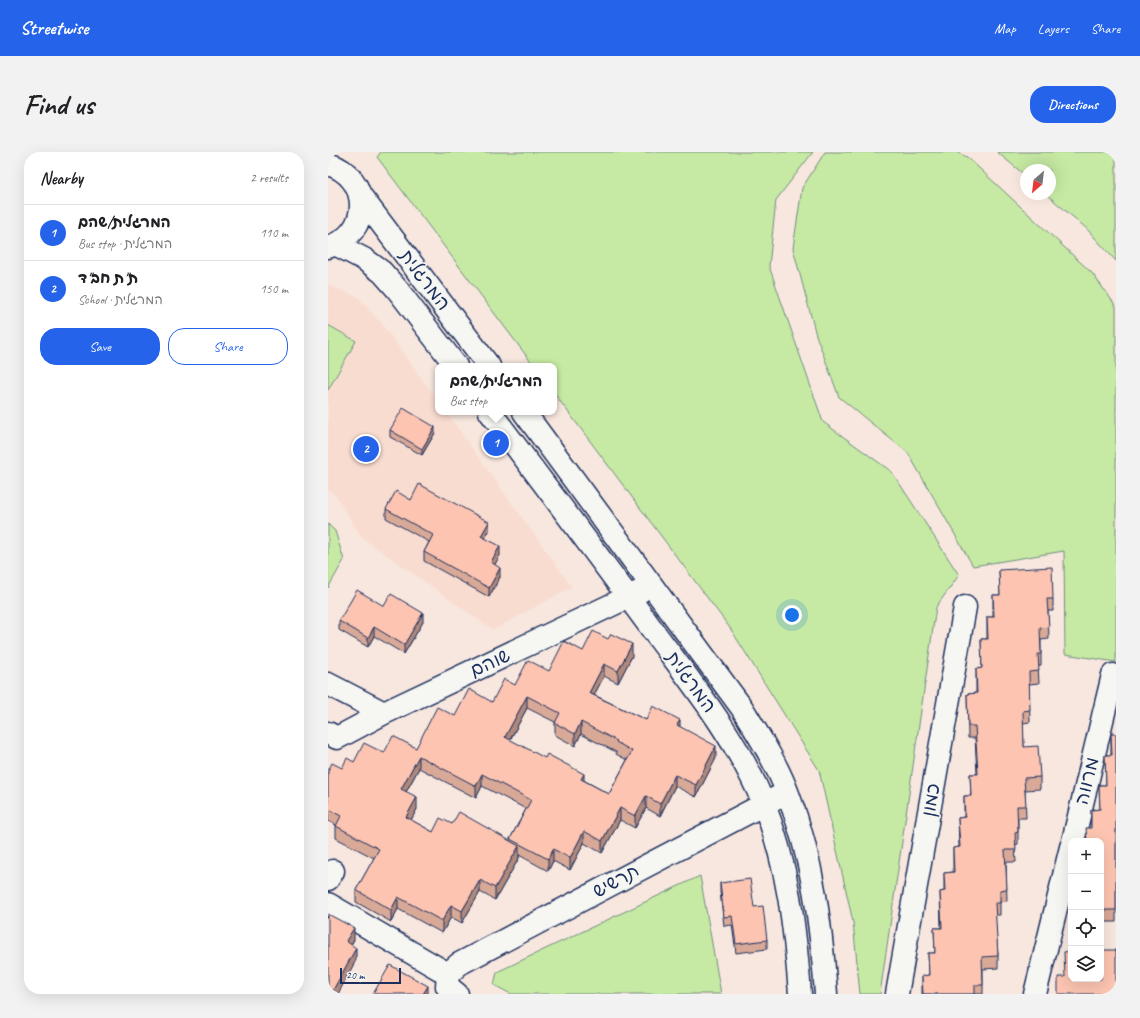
<!DOCTYPE html>
<html lang="en">
<head>
<meta charset="utf-8">
<style>
	:root { --surface:#fff; --page:#f2f2f2; --text:#202124; --muted:#757577; --line:#e0e0e0; --accent:#2563eb }
	body { margin:0; font-family:Caveat,"Playpen Sans Hebrew",sans-serif; background:var(--page); color:var(--text) }
	.controls { position:absolute; right:12px; bottom:12px; display:grid; overflow:hidden; border-radius:8px; box-shadow:0 4px 16px #0002 }
	.controls button { width:36px; height:36px; display:grid; place-items:center; padding:0; border:0; border-bottom:1px solid var(--line); background:var(--surface); color:var(--text); font:20px sans-serif }
	.compass { position:absolute; left:692px; top:12px; width:36px; height:36px; border-radius:50%; background:var(--surface); box-shadow:0 4px 16px #0002; rotate:208deg }
	.scale { position:absolute; left:12px; bottom:10px; width:61px; box-sizing:border-box; padding-left:4px; border:2px solid #1b2f5e; border-top:0; font-size:11px; line-height:14px; white-space:nowrap; color:#1b2f5e; -webkit-text-stroke:3px #f6f6f2; paint-order:stroke }
	.you { position:absolute; left:464px; top:463px; width:14px; height:14px; margin:-10px; border:3px solid #fff; border-radius:50%; background:#1a73e8; box-shadow:0 0 0 6px #1a73e833 }
	.badge { display:grid; place-items:center; width:26px; height:26px; border-radius:50%; background:var(--accent); color:#fff; font-size:13px; font-weight:700 }
	.pin { position:absolute; translate:-50% -50%; border:2px solid #fff; box-shadow:0 1px 4px #0006 }
	.popup { position:absolute; left:107px; top:211px; width:122px; height:52px; box-sizing:border-box; display:grid; place-content:center; border-radius:8px; background:var(--surface); filter:drop-shadow(0 1px 3px #0005); font-size:13px; white-space:nowrap; color:var(--muted) }
	.popup b { font-size:15px; color:var(--text) }
	.popup::after { content:''; position:absolute; left:50%; top:100%; margin-left:-8px; border:8px solid transparent; border-top-color:var(--surface) }
	.list { margin:0; padding:0; list-style:none }
	h2 { display:flex; justify-content:space-between; align-items:center; height:52px; margin:0; padding:0 16px; font-size:17px }
	h2 small { font-size:13px; font-weight:400; color:var(--muted) }
	.list li { display:grid; grid-template-columns:26px 1fr auto; gap:12px; align-items:center; box-sizing:border-box; height:56px; padding:0 16px; border-top:1px solid var(--line) }
	.list b { display:block; font-size:15px; white-space:nowrap }
	.list p { margin:0; font-size:13px; white-space:nowrap; color:var(--muted) }
	.list em { font-size:13px; font-style:normal; color:var(--muted) }
	.actions { display:flex; gap:8px; padding:12px 16px }
	.actions a { flex:1; padding:9px 0; border:1px solid var(--accent); border-radius:16px; text-align:center; font-size:14px; color:var(--accent) }
	.actions .main { background:var(--accent); color:#fff }
	.icon { flex:none; width:22px; height:22px; fill:none; stroke:currentColor; stroke-width:2; stroke-linecap:round; stroke-linejoin:round }
	.map { position:relative; flex:none; width:788px; height:842px; overflow:hidden; border-radius:16px }
	header { display:flex; align-items:center; gap:24px; box-sizing:border-box; height:56px; padding:0 20px; background:var(--accent); color:#fff }
	header strong { font-size:19px }
	nav { display:flex; gap:22px; margin-inline-start:auto; font-size:14px }
	.intro { display:flex; align-items:center; justify-content:space-between; box-sizing:border-box; height:96px; padding:0 24px }
	h1 { margin:0; font-size:28px }
	.button { padding:10px 18px; border-radius:16px; background:var(--accent); color:#fff; font-size:14px; font-weight:700 }
	main { display:flex; gap:24px; padding:0 24px }
	aside { flex:1; background:var(--surface); border-radius:16px; box-shadow:0 4px 16px #0002 }
	.map>svg:first-child { display:block }
	.built { fill:#f9dcd0 }
	.green { fill:#c6eaa3; stroke:#708c80 }
	.lines { fill:none; stroke-linecap:round; stroke-linejoin:round }
	.minor-casing { stroke:#1b2f5e; stroke-width:25 }
	.minor { stroke:#f6f6f2; stroke-width:22 }
	.wall { fill:#d9a998; stroke:#1b2f5e; fill-rule:evenodd }
	.shaded-wall { fill:#b0897c; stroke:#1b2f5e }
	.building { fill:#fcc4b1; stroke:#1b2f5e; fill-rule:evenodd }
	.labels { text-anchor:middle; dominant-baseline:central; stroke-width:3; stroke-linejoin:round; paint-order:stroke }
	.street-label { font-size:19px; fill:#1b2f5e; stroke:#f6f6f2 }
</style>
</head>
<body>
<header>
<strong>Streetwise</strong>
<nav><a>Map</a><a>Layers</a><a>Share</a></nav>
</header>
<div class="intro"><h1>Find us</h1><a class="button">Directions</a></div>
<main>
<aside>
<h2>Nearby<small>2 results</small></h2>
<ul class="list">
<li><span class="badge">1</span><div><b>המרגלית/שהם</b><p>Bus stop · המרגלית</p></div><em>110 m</em></li>
<li><span class="badge">2</span><div><b>ת&quot;ת חב&quot;ד</b><p>School · המרגלית</p></div><em>150 m</em></li>
</ul>
<div class="actions"><a class="main">Save</a><a>Share</a></div>
</aside>
<div class="map">
<svg width="788" height="842" viewBox="0 0 788 842">
	<rect width="100%" height="100%" fill="#f8e7de"/>
	<filter id="ink" filterUnits="userSpaceOnUse"><feTurbulence type="fractalNoise" baseFrequency=".025" numOctaves="2"/><feDisplacementMap in="SourceGraphic" scale="8" xChannelSelector="R" yChannelSelector="G"/><feConvolveMatrix kernelMatrix="1 2 1 2 8 2 1 2 1" color-interpolation-filters="sRGB"/></filter>
	<g filter="url(#ink)">
		<path class="built" d="M0,133L30,145L54,172L110,249V260H118L244,435L165,478L33,385L8,344L0,338Z"/>
		<path class="green" d="M53,0H485L448,48L441,114L495,270L564,320L631,423L608,455L552,842H532L525,770L491,618L402,476L226,241V214H206L49,5Z
			M497,0H628L639,5L764,121L788,154V510L737,502L736,399L645,414L580,301L511,245L488,183L465,96L474,36Z
			M669,0H788V109L758,76L718,42H722V18H698V24Z
			M0,173L28,189L0,238Z
			M0,372L7,379L16,408L0,436Z
			M372,724L393,842H183L166,833L169,820Z"/>
		<g class="lines">
			<defs>
				<path id="minor" d="M0,12C44,25 44,82 0,95
					M32,43L161,214
					M9,93L36,107L54,120L69,137L128,214
					M162,260C217,333 272,406 326,480C366,534 409,587 435,650C460,712 467,777 472,842
					M196,260L414,556C431,584 449,612 460,642C485,707 493,773 498,842
					M0,532L56,561
					M0,581L9,586L56,561L313,439
					M745,689L785,523
					M0,727L5,719
					M0,752L120,822
					M129,842L119,834L120,822L131,812L448,646
					M569,842L637,455
					M707,842L743,695"/>
			</defs>
			<use href="#minor" class="minor-casing"/>
			<use href="#minor" class="minor"/>
		</g>
		<path class="wall" d="M62,278L107,281L94,303L62,285Z
			M83,348L161,379L157,386L172,403L166,413L172,425L161,445L96,409V400L101,390L58,366V357Z
			M671,418L725,447V459H720L721,487L713,488V514H710L711,531L701,532L702,570L695,571L696,595L712,625V637L697,638L698,666H690V692L687,693L688,710H678L679,749L672,750V763H667L670,804V816L655,817V842H594V824L601,823L600,801H607L606,776H613L612,740L616,739V721L625,720V696L631,695L630,666L636,665V644H643L642,622H649L647,586H640L639,542L648,541V517L654,516L653,487H659V465H665V443H672Z
			M56,454L95,470L76,502L46,484L40,495L11,478V469Z
			M255,499L304,504L290,531L276,524L266,543L318,568L352,575L388,606L368,645L347,634L332,664L318,656L307,676L292,668L274,701L256,691L242,718L225,709L220,719L191,703V706L167,748L152,740L134,771L123,765L114,781L70,757L63,770L28,750V738L46,706L8,686V673L0,669V619L14,616L26,610L56,601L88,596L127,564L164,550L187,533L221,519ZM199,556L227,570V583L247,594L253,582L288,600V602L299,608L281,642L182,588ZM91,616L148,646L154,634L198,657L182,687V689L124,672L105,680L83,668L89,657L78,640Z
			M783,582H788V770H773V689L763,676V658L772,657L771,633H778L777,603H783Z
			M392,731L426,755L439,788V797L408,801L404,773L396,774L392,740Z"/>
		<path class="shaded-wall" d="M107,275V281L94,303V297Z
			M161,370V379L153,393V384Z
			M172,394V403L163,420V410Z
			M172,416V425L161,445V436Z
			M95,461V470L76,502V493Z
			M46,475V484L40,495V486Z
			M304,492V504L290,531V519Z
			M276,512V524L261,553V541Z
			M199,544V556L177,597V585Z
			M352,568V580L349,573Z
			M253,570V582L247,594V582Z
			M388,594V606L368,645V633Z
			M91,604V616L73,649V637Z
			M154,622V634L148,646V634Z
			M256,622V634L253,627Z
			M347,623V634L332,664V652Z
			M318,644V656L307,676V664Z
			M89,645V657L78,677V665Z
			M292,656V668L274,701V689Z
			M256,679V691L242,718V706Z
			M191,694V706L167,748V736Z
			M225,697V709L220,719V707Z
			M152,728V740L134,771V759Z
			M70,745V757L63,770V758Z
			M123,753V765L114,781V769Z
			M26,776V788L18,801V789Z
			M28,796V808L10,842H3Z
			M100,834V842H95Z"/>
		<path class="building" d="M75,256L107,275L94,297L62,278Z
			M91,332L161,370L153,384L172,394L163,410L172,416L161,436L96,400L105,383L58,357L68,339L83,348Z
			M724,415L725,447H719L721,475L712,476L713,502H710L711,519L701,520L702,558L695,559L696,595L710,594L712,625L696,626L698,654H689L690,680L687,681L688,698H677L679,737L672,738V751H667L670,804L654,805L655,833H647V842H595L594,824L601,823L600,801H607L606,776H614L612,740L617,739L616,721L626,720L625,696L632,695L630,666L637,665L636,644H643L642,622H650L647,574H640L639,542L649,541L648,517L654,516L653,487H660L659,465H666L665,443H672L671,418Z
			M29,438L56,454L63,442L95,461L76,493L46,475L40,486L11,469Z
			M265,479L280,487L283,482L304,492L290,519L276,512L261,541L318,568L325,554L352,568L349,573L388,594L368,633L347,623L332,652L318,644L307,664L292,656L274,689L256,679L242,706L225,697L220,707L182,687L203,648L154,622L148,634L91,604L73,637L89,645L78,665L105,680L112,666L124,672L131,660L191,694L167,736L152,728L134,759L123,753L114,769L70,745L63,758L28,738L51,697L8,674L13,664L0,657V619L4,611L14,616L19,606L26,610L36,591L56,601L65,584L88,596L109,555L127,564L141,537L164,550L176,527L187,533L200,508L221,519L236,489L255,499ZM199,544L232,561L227,571L247,582L253,570L289,589L288,590L304,599L281,642L253,627L256,622L219,602L217,606L177,585Z
			M783,582H788V758H773V689H759L758,676H763V658L772,657L771,633H778L777,603H784Z
			M422,727L426,755L435,754L439,788L408,792L404,764L396,765L392,731Z
			M0,762L26,776L18,789L28,796L3,842H0Z
			M773,798H788V842H730V825H737L736,800L743,799V827H773Z
			M62,813L100,834L95,842H45Z"/>
	</g>
	<g class="labels">
		<g class="street-label">
			<text transform="translate(97 128) rotate(53)">המרגלית</text>
			<text transform="translate(162 511) rotate(-25)">שוהם</text>
			<text transform="translate(363 530) rotate(54)">המרגלית</text>
			<text transform="translate(759 629) rotate(-76)">מרווה</text>
			<text transform="translate(603 648) rotate(-80)">כמון</text>
			<text transform="translate(288 729) rotate(-28)">תרשיש</text>
		</g>
	</g>
</svg>
<div class="controls">
<button>+</button>
<button>−</button>
<button><svg class="icon" aria-label="locate" viewBox="0 0 24 24"><circle cx="12" cy="12" r="6"/><path d="M12 2v4M12 18v4M2 12h4M18 12h4"/></svg></button>
<button><svg class="icon" aria-label="layers" viewBox="0 0 24 24"><path d="M12 4l9 5-9 5-9-5zM3 14l9 5 9-5"/></svg></button>
</div>
<svg class="compass" viewBox="-18 -18 36 36"><path d="M0-13l5 13h-10z" fill="#e53935"/><path d="M0 13l5-13h-10z" fill="#757577"/></svg>
<div class="scale">20 m</div>
<div class="you"></div>
<div class="pin badge" style="left:168px;top:291px">1</div>
<div class="popup"><b>המרגלית/שהם</b>Bus stop</div>
<div class="pin badge" style="left:38px;top:297px">2</div>
</div>
</main>
</body>
</html>
